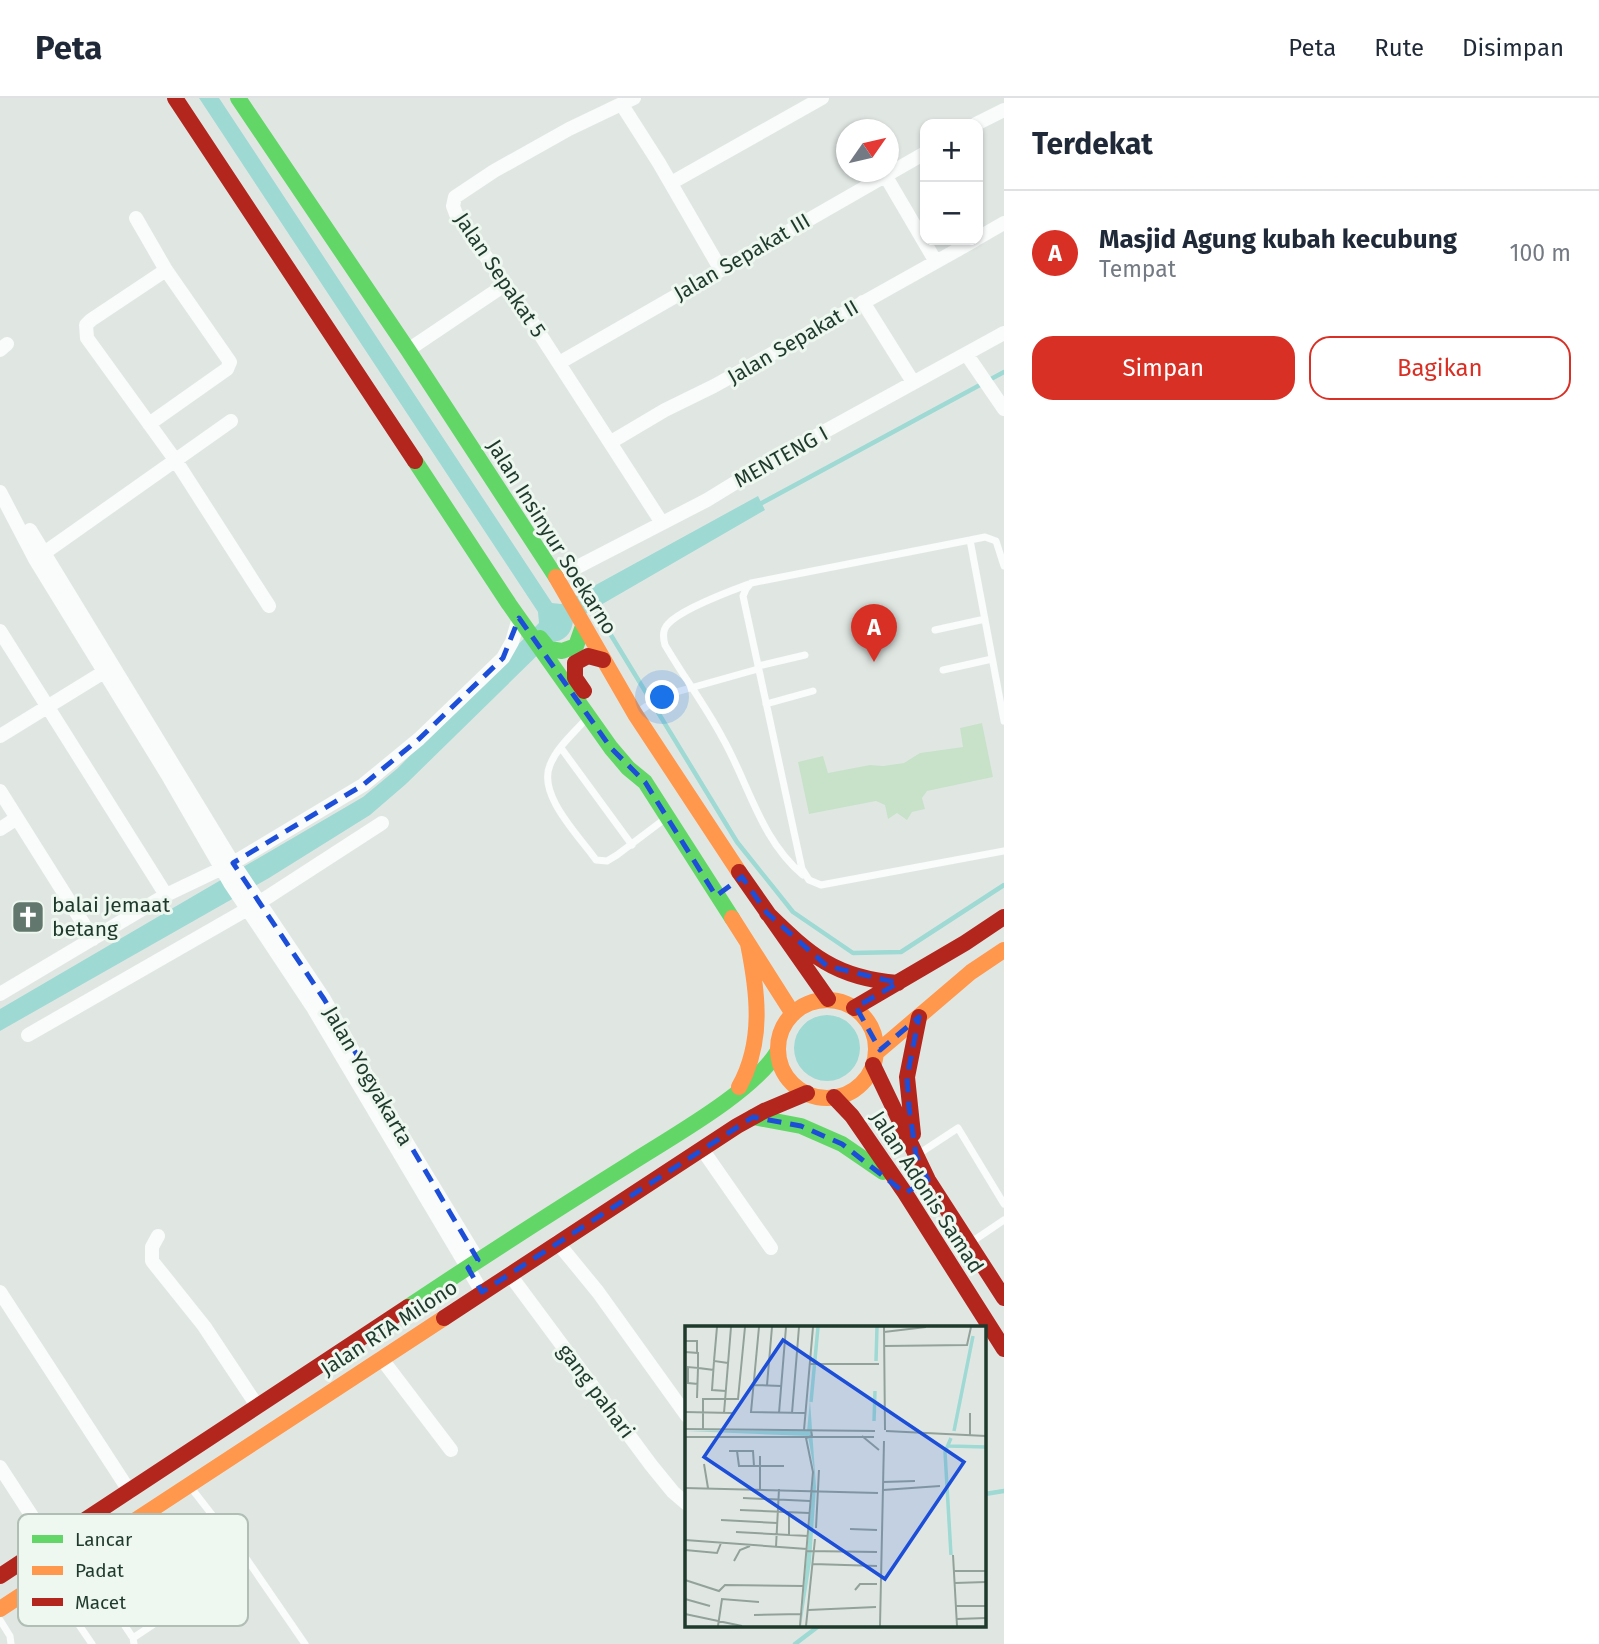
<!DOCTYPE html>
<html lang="id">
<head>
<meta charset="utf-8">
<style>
	:root { --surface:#fff; --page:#f6f6f7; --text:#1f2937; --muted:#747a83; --line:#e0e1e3; --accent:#d93025 }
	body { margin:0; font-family:"Fira Sans",sans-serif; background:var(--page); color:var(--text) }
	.controls { position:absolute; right:21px; top:21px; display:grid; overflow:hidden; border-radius:14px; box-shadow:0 2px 5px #0004 }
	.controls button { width:63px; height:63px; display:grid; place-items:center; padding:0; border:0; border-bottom:2px solid var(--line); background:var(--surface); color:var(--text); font:35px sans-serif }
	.compass { position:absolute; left:836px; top:21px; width:63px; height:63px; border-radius:50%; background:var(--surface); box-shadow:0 2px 5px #0004; rotate:56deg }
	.you { position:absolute; left:663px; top:600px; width:24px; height:24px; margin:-18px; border:5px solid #fff; border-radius:50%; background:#1a73e8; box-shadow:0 0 0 10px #1a73e833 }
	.badge { display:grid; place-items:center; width:46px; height:46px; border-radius:50%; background:var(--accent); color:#fff; font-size:23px; font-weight:700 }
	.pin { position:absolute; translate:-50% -58px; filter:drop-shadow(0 2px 4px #0008) }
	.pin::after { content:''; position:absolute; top:37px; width:24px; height:21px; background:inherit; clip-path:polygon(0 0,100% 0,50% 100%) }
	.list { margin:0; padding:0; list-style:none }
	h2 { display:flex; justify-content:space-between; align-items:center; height:91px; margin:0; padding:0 28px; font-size:30px }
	h2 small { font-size:23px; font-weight:400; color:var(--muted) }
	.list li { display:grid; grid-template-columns:46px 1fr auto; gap:21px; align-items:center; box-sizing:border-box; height:126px; padding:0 28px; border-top:2px solid var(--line) }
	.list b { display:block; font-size:26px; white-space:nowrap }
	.list p { margin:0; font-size:23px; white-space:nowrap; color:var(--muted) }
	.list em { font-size:23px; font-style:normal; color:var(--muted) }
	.actions { display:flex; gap:14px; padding:21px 28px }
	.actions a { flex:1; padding:16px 0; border:2px solid var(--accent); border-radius:21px; text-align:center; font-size:24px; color:var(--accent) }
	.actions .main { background:var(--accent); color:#fff }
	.map { position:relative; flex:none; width:1004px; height:1546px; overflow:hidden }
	header { display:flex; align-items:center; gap:42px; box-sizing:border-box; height:98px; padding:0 35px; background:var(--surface); border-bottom:2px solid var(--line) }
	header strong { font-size:33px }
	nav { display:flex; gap:38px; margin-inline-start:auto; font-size:24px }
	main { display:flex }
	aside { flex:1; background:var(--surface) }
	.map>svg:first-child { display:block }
	.green { fill:#c8e2ca }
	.water { fill:#9ed9d4 }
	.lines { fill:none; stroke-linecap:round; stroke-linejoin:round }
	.stream { stroke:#9ed9d4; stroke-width:4.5 }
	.lane { stroke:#fafbfb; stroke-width:7 }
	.street { stroke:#fafbfb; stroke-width:14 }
	.fast { stroke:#63d668; stroke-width:16 }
	.slow { stroke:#ff974d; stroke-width:16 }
	.jam { stroke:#b3261e; stroke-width:16 }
	.marked { fill:none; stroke:#1d4ed8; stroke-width:5; stroke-dasharray:14 9; stroke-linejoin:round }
	.labels { text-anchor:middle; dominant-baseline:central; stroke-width:6; stroke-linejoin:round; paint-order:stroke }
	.street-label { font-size:21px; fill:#1e3a2d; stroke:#eef7f0 }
	.poi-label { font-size:21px; fill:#1e3a2d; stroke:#eef7f0; text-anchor:start }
	.inset-river { fill:none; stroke:#9ed9d4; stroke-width:3.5 }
	.inset-road { fill:none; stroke:#92a29a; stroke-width:2 }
	.view { fill:#1d4ed8; fill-opacity:0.15; stroke:#1d4ed8; stroke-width:3.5 }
	.inset-edge { fill:none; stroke:#1e3a2d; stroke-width:3.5 }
	.key { fill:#eef7f0; stroke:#b0beb6; stroke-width:2 }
	.key-label { font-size:19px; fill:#1e3a2d }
</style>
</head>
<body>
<header>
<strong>Peta</strong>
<nav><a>Peta</a><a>Rute</a><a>Disimpan</a></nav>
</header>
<main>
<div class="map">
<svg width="1004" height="1546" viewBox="0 0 1004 1546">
	<rect width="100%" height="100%" fill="#e0e7e3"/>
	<path class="green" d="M982,625L993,679L927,693L922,700L925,711L912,714L907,722L897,715L888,721L885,707L876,703L809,716L798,664L823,658L828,675L870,667L883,668L904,665L920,655L963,649L960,630Z"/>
	<path class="water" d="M199,0H219L552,505L561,506L758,398L765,412L573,523C572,535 564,544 551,544L406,686L370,717L269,780L0,933V911L363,699L398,670L539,525L538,514Z
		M794 950a33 33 0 1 1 66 0a33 33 0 1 1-66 0Z"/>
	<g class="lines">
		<path class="stream" d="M758,407L1004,274
			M592,506L737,744L793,814L853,855L901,854L1004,787
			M985,1396L1004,1393
			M795,1546L820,1527"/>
		<path class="lane" d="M970,442L985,439L996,443L1004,468
			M749,486C730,493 681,511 668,526C662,532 663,540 665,547C683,578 705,607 722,639C749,686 760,741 803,777
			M935,532L985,521
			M758,568L805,557
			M943,572L992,561
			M766,606L813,593
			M635,616L662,598L758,571
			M587,620C574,635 557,649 550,667C537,697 580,739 596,762L607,763L617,757L666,720
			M1004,623L970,442L751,485L746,491L743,498L802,771L809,782L821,787L1004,753
			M561,650L632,747
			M920,1055L958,1030L1004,1106
			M973,1143L1004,1122
			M192,1391L248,1463L305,1546
			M81,1462L133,1540L134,1546
			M49,1483L92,1546
			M0,1522L10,1538L11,1546
			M133,1540L248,1463"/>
		<path class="street" d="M634,0L569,31L494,73L455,99L453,108L456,116L534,227L662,425
			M622,7L659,65L721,172
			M976,26L1004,12
			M885,77L936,164
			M671,85L822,0
			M136,120L166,172L230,264L227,271L149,326
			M978,140L1004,125
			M166,172L91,222L86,227L87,240L176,363L269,508
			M863,204L913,284
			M0,252L7,246
			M408,252L506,186
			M967,257L1004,311
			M559,265L925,55
			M611,344L665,312L714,288L975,142
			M0,394L35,461L167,676L230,785L312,908L482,1194
			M30,432L233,765L324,901L376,994L478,1162
			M37,460L231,323
			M556,480L707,402L769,364L1004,235
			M0,533L166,797
			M0,638L112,569
			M0,693L93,841
			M0,731L17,720
			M0,896L166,797L233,765L363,687L419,641L503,560L512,544L519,520
			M28,937L260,804L382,725
			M702,1051L771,1150
			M158,1138L152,1149V1163L204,1228L258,1309
			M557,1144L598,1194L687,1318
			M510,1177L651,1367L673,1394L687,1406
			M0,1194L130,1394
			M381,1260L451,1352
			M0,1369L50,1446"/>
		<path class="fast" d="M238,0L408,252L556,479
			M415,363L509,506L611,650L628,670L645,684L732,820
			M540,540L549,551L562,553L576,548L582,531
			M753,1019L801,1028L842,1046L883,1074
			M408,1209C481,1160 556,1112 631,1065C673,1038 753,994 778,953"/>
		<path class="slow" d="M556,479L635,616L739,774
			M732,820L793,916
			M778 951a49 49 0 1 1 98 0a49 49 0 1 1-98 0Z
			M876,955L971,874L1004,852
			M739,989C764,944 758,895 748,846
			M0,1511L444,1220"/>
		<path class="jam" d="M175,0L415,363
			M584,593L575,580V565L588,558L603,562
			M739,774L828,901
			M767,815C810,857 835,880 898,885
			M854,910L965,845L1004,819
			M873,967L928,1082L1004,1200
			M834,999L852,1018L905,1095L1004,1251
			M913,1036L907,979L919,919
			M444,1220L737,1028L764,1013L807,995
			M0,1478L408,1209"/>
	</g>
	<path class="marked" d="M519,520L611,650L645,684L716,798L742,779L767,815L827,868L898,885L856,909L880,952L919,919L907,979L909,1009L916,1057L928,1082L905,1095L842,1046L801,1028L753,1019L482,1194L468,1170L478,1162L324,901L233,765L363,687L419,641L503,560Z"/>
	<defs>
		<symbol id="church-square" viewBox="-11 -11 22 22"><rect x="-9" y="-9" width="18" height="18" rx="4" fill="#62776d" stroke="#eef7f0"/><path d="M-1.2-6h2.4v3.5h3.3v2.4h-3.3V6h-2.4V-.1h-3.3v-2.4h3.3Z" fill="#fff"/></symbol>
	</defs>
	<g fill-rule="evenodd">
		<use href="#church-square" x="9" y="800" width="38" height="38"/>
	</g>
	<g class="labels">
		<g class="street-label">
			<text transform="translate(742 159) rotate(-30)">Jalan Sepakat III</text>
			<text transform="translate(500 177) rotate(56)">Jalan Sepakat 5</text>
			<text transform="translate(793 244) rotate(-30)">Jalan Sepakat II</text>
			<text transform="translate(781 359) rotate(-29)">MENTENG I</text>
			<text transform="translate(552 439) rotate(58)">Jalan Insinyur Soekarno</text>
			<text transform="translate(368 978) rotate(60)">Jalan Yogyakarta</text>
			<text transform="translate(927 1094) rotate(57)">Jalan Adonis Samad</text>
			<text transform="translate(389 1230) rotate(-33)">Jalan RTA Milono</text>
			<text transform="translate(596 1293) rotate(53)">gang pahari</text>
		</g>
		<g class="poi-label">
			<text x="52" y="807">balai jemaat<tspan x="52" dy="24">betang</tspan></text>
		</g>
	</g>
	<g transform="translate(685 1228)">
		<rect width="301" height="301" fill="#e0e7e3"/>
		<path d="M125,74L131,161L126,236L116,300L129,144L123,110L0,105H122Z" fill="#9ed9d4"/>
		<path class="inset-river" d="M191,35L192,1M126,76L133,1M189,95L190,65M269,105L288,10M266,112L260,126L266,229M264,120L301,121"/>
		<path class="inset-road" d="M32,1L29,35L43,37M74,1L66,86L121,87M199,1L200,104M199,6L241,1M0,15H12V26M199,20L282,19L286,1M0,26L13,27V42L3,41V57L13,58M29,35L27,64L41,65M125,38H194M69,59L96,60M82,59L87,1M12,72L13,42L29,44M0,86L47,87M39,87L46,1M94,87L101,1M107,87L114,1M0,103L190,105M18,103V73H53L60,1M119,104L128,1M201,105L301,110M285,109V87M177,110L194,124M0,111H189M44,125H68L69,140M52,125L54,140H99M75,130V163M19,138L23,162M198,156L230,155M0,162L193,167M198,164L255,160M58,172L125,175M55,184L124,187M36,194L92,197M131,202L134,144M165,203L192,204M51,206L123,210M104,209V186M0,214L122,223M91,221L94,163M0,224L32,227L36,217M122,225L192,226M268,229L272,300M49,235L55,224L65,220M128,238L192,240M269,245H301M0,254L34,265L40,259L118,260M270,257L301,256M170,264L175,258H192M0,273L25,280M271,280H301M123,284L191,281M0,288L57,300M69,289L116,288M272,293L301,292M33,300L37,273L74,276M115,300L128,146L121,112L127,110L126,104M121,300L130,213M195,300L199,115"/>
		<path class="view" d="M98,14L279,136L200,253L19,131Z"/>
		<rect width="301" height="301" class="inset-edge"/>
	</g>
	<rect x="18" y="1416" width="230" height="112" rx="10" class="key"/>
	<rect x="32" y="1437" width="31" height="8" fill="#63d668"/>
	<rect x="32" y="1468" width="31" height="9" fill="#ff974d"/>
	<rect x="32" y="1500" width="31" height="8" fill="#b3261e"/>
	<g class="key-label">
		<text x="75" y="1448">Lancar</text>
		<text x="75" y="1479">Padat</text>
		<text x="75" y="1511">Macet</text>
	</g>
</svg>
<div class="controls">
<button>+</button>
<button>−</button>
</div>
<svg class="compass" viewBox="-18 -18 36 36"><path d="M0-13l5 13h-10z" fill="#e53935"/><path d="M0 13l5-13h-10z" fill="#747a83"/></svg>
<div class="you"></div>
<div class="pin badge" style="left:874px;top:564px">A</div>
</div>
<aside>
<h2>Terdekat<small></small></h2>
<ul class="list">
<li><span class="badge">A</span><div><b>Masjid Agung kubah kecubung</b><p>Tempat</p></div><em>100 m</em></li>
</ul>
<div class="actions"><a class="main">Simpan</a><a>Bagikan</a></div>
</aside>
</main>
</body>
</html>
